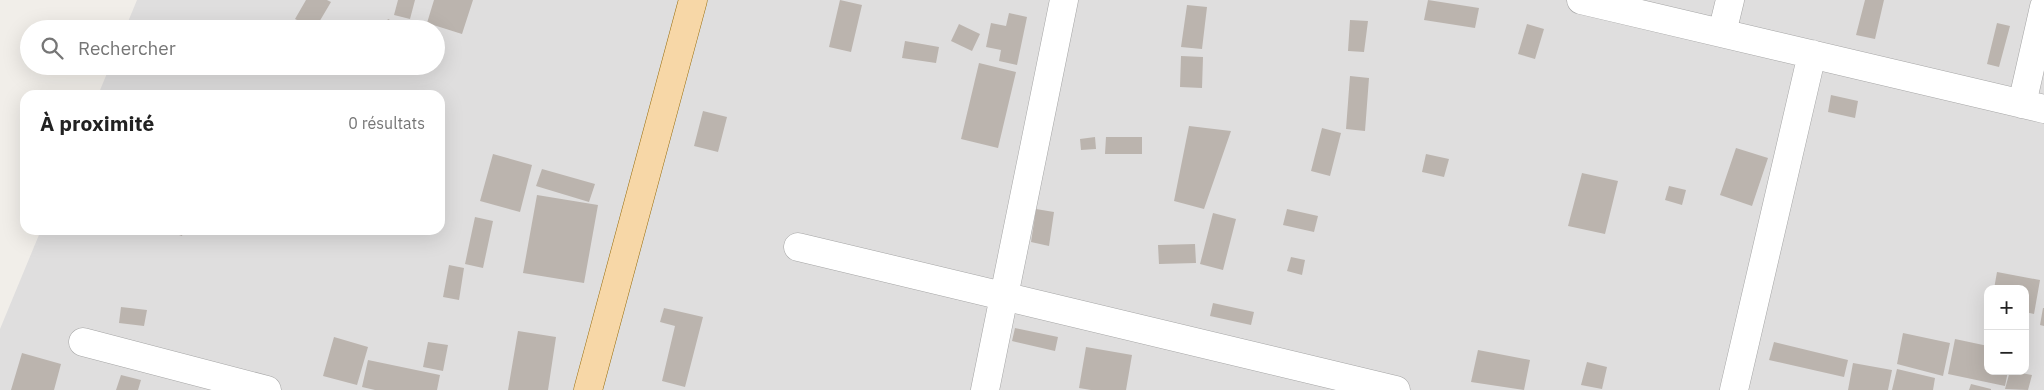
<!DOCTYPE html>
<html lang="fr">
<head>
<meta charset="utf-8">
<style>
	:root { --surface:#fff; --page:#f6f6f6; --text:#222; --muted:#767676; --line:#e0e0e0 }
	body { margin:0; font-family:"IBM Plex Sans",sans-serif; background:var(--page); color:var(--text) }
	.controls { position:absolute; right:15px; bottom:15px; display:grid; overflow:hidden; border-radius:10px; box-shadow:0 5px 20px #0002 }
	.controls button { width:45px; height:45px; display:grid; place-items:center; padding:0; border:0; border-bottom:1px solid var(--line); background:var(--surface); color:var(--text); font:25px sans-serif }
	.list { margin:0; padding:0; list-style:none }
	h2 { display:flex; justify-content:space-between; align-items:center; height:65px; margin:0; padding:0 20px; font-size:21px }
	h2 small { font-size:16px; font-weight:400; color:var(--muted) }
	.icon { flex:none; width:28px; height:28px; fill:none; stroke:currentColor; stroke-width:2; stroke-linecap:round; stroke-linejoin:round }
	.map { position:relative; flex:none; width:2044px; height:390px; overflow:hidden }
	.search { position:absolute; background:var(--surface); box-shadow:0 5px 20px #0002; left:20px; top:20px; width:425px; height:55px; display:flex; align-items:center; gap:12px; box-sizing:border-box; padding:0 18px; border-radius:28px; color:var(--muted); font-size:19px }
	.panel { position:absolute; background:var(--surface); box-shadow:0 5px 20px #0002; left:20px; top:90px; width:425px; height:145px; border-radius:15px }
	.map>svg:first-child { display:block }
	.residential { fill:#dfdede; fill-rule:evenodd }
	.building { fill:#bbb4ae }
	.lines { fill:none; stroke-linecap:round; stroke-linejoin:round }
	.minor-casing { stroke:#a5a5a5; stroke-width:29 }
	.major-casing { stroke:#976b08; stroke-width:29 }
	.minor { stroke:#fff; stroke-width:28 }
	.major { stroke:#f7d7a7; stroke-width:28 }
</style>
</head>
<body>
<div class="map">
<svg width="2044" height="390" viewBox="0 0 2044 390">
	<rect width="100%" height="100%" fill="#f1eee9"/>
	<path class="residential" d="M137,0H2044V390H0V329L41,230H440V95H98L110,66H436V29H125ZM1988,289H2025V371H1988Z"/>
	<path class="building" d="M306,0H327L331,2L315,29L295,19Z
		M398,0H415L410,19L394,15Z
		M434,0H473L462,34L427,23Z
		M840,0L862,5L851,52L829,47Z
		M1428,0L1479,8L1475,28L1424,20Z
		M1865,0H1884L1875,39L1856,35Z
		M1187,5L1207,7L1202,49L1181,47Z
		M1009,13L1027,17L1017,65L999,61L1001,50L986,47L991,23L1006,26Z
		M388,19L400,25L398,29H382Z
		M1350,20L1368,21L1364,52L1348,51Z
		M1997,23L2010,26L1999,67L1987,64Z
		M959,24L980,34L972,51L951,41Z
		M1527,24L1544,29L1535,59L1518,54Z
		M905,41L939,47L936,63L902,58Z
		M1181,56L1203,57L1202,88L1180,87Z
		M979,63L1016,72L998,148L961,139Z
		M1350,76L1369,78L1365,131L1346,129Z
		M1831,95L1858,101L1855,118L1828,112Z
		M703,111L727,117L718,152L694,146Z
		M1189,126L1231,131L1204,209L1174,201Z
		M1322,128L1341,133L1330,176L1311,171Z
		M1095,137L1096,149L1081,150L1080,139Z
		M1106,137H1142V154H1105Z
		M1736,148L1768,158L1752,206L1720,195Z
		M493,154L532,165L520,212L480,201Z
		M1426,154L1449,159L1444,177L1422,172Z
		M542,169L595,184L589,202L536,186Z
		M1582,173L1618,181L1605,234L1568,226Z
		M1669,186L1686,190L1682,205L1665,200Z
		M537,195L598,205L584,283L523,273Z
		M1036,209L1054,212L1049,246L1031,242Z
		M1287,209L1318,216L1314,232L1283,225Z
		M1213,213L1236,219L1223,270L1200,264Z
		M475,217L493,221L483,268L465,264Z
		M164,230H184L182,236Z
		M1195,244L1196,263L1159,264L1158,245Z
		M1291,257L1305,260L1302,275L1287,271Z
		M449,265L464,268L459,300L443,297Z
		M1997,272L2040,280L2034,314L2025,312V289H1994Z
		M1213,303L1254,312L1251,325L1210,316Z
		M121,307L147,310L144,326L119,323Z
		M664,308L703,317L685,387L662,381L675,326L660,322Z
		M2043,308H2044V326L2040,325Z
		M1015,328L1058,337L1055,351L1012,341Z
		M518,331L556,337L548,390H508Z
		M1903,333L1950,343L1943,376L1897,364Z
		M334,337L368,347L357,385L323,376Z
		M1955,339L1988,346V371H2008L2005,386L1948,374Z
		M428,342L448,345L443,371L423,367Z
		M1774,342L1848,360L1844,377L1769,360Z
		M1086,347L1132,355L1126,390H1091L1079,388Z
		M1478,350L1530,360L1524,390L1471,382Z
		M22,353L61,364L54,390H11Z
		M368,360L440,375L437,390H375L362,387Z
		M1587,362L1607,367L1602,389L1581,385Z
		M1853,363L1892,370L1888,390H1848Z
		M1897,369L1935,378L1933,390H1892Z
		M2010,371L2032,375L2028,390L2005,389Z
		M121,375L141,380L138,390H116Z
		M1971,384L1991,389V390H1969Z"/>
	<g class="lines">
		<defs>
			<path id="minor" d="M1581,0L2044,109
				M1722,33L1730,0
				M2022,104L2044,7
				M798,247L1396,390
				M83,342L267,390
				M985,390L1064,0
				M1734,390L1812,54"/>
			<path id="major" d="M588,390L693,0"/>
		</defs>
		<use href="#minor" class="minor-casing"/>
		<use href="#major" class="major-casing"/>
		<use href="#minor" class="minor"/>
		<use href="#major" class="major"/>
	</g>
</svg>
<div class="controls">
<button>+</button>
<button>−</button>
</div>
<div class="search"><svg class="icon" aria-label="search" viewBox="0 0 24 24"><circle cx="10" cy="10" r="6"/><path d="M15 15l6 6"/></svg>Rechercher</div>
<section class="panel">
<h2>À proximité<small>0 résultats</small></h2>
<ul class="list">
</ul>
</section>
</div>
</body>
</html>
